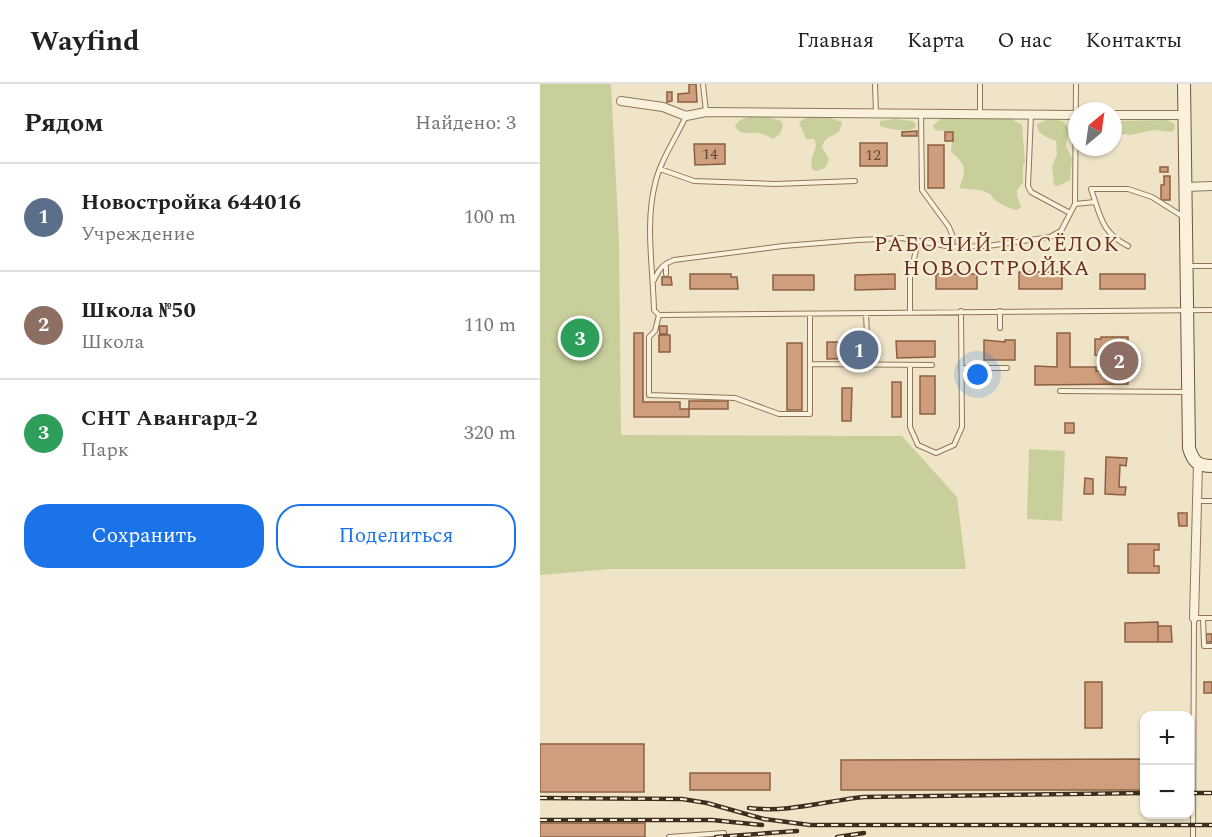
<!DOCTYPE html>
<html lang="ru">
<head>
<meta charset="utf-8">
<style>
	:root { --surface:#fff; --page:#f6f6f6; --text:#222; --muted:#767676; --line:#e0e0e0; --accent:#1a73e8 }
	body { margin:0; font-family:Spectral,serif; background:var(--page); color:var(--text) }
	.controls { position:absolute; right:18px; bottom:18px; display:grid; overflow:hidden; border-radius:12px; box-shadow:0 2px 4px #0004 }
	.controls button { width:54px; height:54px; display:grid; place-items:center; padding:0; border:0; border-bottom:2px solid var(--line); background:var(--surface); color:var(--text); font:30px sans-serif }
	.compass { position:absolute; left:528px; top:18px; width:54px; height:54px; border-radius:50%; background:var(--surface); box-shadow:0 2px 4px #0004; rotate:29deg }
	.you { position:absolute; left:438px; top:291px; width:21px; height:21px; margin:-15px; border:4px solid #fff; border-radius:50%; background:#1a73e8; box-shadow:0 0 0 9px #1a73e833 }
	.badge { display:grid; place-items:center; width:39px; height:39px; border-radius:50%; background:var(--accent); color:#fff; font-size:20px; font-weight:700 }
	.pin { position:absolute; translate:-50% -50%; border:3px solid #fff; box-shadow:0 2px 6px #0006 }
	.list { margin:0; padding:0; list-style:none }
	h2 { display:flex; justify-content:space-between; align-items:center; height:78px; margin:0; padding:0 24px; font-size:26px }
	h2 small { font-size:20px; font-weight:400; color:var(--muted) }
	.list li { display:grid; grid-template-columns:39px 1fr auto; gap:18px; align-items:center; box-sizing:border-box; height:108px; padding:0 24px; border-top:2px solid var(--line) }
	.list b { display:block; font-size:22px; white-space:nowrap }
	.list p { margin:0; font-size:20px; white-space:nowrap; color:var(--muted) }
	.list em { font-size:20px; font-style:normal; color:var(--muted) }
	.actions { display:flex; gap:12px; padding:18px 24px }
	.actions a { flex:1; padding:14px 0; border:2px solid var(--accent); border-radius:24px; text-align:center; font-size:21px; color:var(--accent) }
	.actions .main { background:var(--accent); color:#fff }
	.map { position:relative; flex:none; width:672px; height:753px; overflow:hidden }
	header { display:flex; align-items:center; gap:36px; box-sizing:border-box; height:84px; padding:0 30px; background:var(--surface); border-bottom:2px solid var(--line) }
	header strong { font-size:28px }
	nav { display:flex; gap:33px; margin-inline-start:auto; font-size:21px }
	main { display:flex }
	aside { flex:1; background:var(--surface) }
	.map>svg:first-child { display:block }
	.green { fill:#c9cf9b }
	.building { fill:#cf9f7d; stroke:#8d5f41; stroke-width:1.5 }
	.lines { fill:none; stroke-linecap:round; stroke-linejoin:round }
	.lane-casing { stroke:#8d765c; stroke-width:6 }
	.street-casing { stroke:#8d765c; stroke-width:10 }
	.secondary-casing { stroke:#6f573f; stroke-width:14 }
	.lane { stroke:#faf1dc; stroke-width:4 }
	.street { stroke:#faf1dc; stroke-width:8 }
	.secondary { stroke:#faf1dc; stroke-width:12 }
	.rail-casing { stroke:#3d2e20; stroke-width:4.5 }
	.rail { stroke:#f7eed8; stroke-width:2; stroke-dasharray:7; stroke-linecap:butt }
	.labels { text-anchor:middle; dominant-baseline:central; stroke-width:4.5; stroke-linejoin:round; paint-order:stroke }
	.number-label { font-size:16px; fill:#624a37 }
	.neighbourhood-label { font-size:21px; letter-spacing:1.5px; fill:#6b2e1e; stroke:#f7eed8 }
</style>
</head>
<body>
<header>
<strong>Wayfind</strong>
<nav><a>Главная</a><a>Карта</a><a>О нас</a><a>Контакты</a></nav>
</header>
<main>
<aside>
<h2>Рядом<small>Найдено: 3</small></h2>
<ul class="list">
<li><span class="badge" style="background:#5c6f8a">1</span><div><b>Новостройка 644016</b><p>Учреждение</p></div><em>100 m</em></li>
<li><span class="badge" style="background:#8d6e63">2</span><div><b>Школа №50</b><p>Школа</p></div><em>110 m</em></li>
<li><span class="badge" style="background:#2e9e5b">3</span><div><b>СНТ Авангард-2</b><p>Парк</p></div><em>320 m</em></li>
</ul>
<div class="actions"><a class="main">Сохранить</a><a>Поделиться</a></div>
</aside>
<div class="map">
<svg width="672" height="753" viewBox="0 0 672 753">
	<rect width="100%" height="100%" fill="#f0e4c8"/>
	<path class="green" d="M0,0H71L79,156L81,351L362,352L417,413L426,485H70L0,491Z
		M224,32L241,37L243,41L240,50L233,55C228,52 223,50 218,49C208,48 200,52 195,42C201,32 214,32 224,32Z
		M267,33L290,34L302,38C300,57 287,46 282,63L289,75L286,83L278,87L273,86C268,75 275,70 276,60L274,55H266L259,38Z
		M404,33L470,34L482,41L485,77L483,82V99L477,106V111L481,123L477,126C471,125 460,120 455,116C450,112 453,111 448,109C438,104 430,106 419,104C427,86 426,80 411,68L413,48L395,46L393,41Z
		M355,35L373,37L376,40L375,44C364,49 351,45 340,42V37Z
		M509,35L523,37L529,45L526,62L532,74L530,96L518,102L514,101L512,82L517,70L516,57C507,53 496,50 497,40Z
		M627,36L635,40V45L631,48L613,46L591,51L573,49V37Z
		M489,365L525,367L522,437L487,435Z"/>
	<path class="building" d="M149,0H156L157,18H138V10L149,9Z
		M127,8H132V17L127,18Z
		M377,47V52H362V48Z
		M405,48H413V57H405Z
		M320,59H347V82H320Z
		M154,60H185V80L155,81Z
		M388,61H404V104H388Z
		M620,83H628V88H620Z
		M624,92H630V116H621V101H624Z
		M479,188H522V205H479Z
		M150,190H191V193H197L198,205H150Z
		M355,190V205L315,206V191Z
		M396,190H437V205H396Z
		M560,190H605V205H560Z
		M233,191H274V206H233Z
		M122,193H131L132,201H122Z
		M119,242H127V250H120Z
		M94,249H103V318H140V325H149V333H94Z
		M517,249H530V283H556V287H570V272L555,271V255H561V253H588V300L495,301V282L517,283Z
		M119,251H130V268H119Z
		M444,256L465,258V256H475V276H444Z
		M356,257H395V273L357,274Z
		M287,258H331V274L287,275Z
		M247,259H262V326H247Z
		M380,292H395V330H380Z
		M352,298H361V333H352Z
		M302,304H312L311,337H302Z
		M149,317H188V325H149Z
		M525,339H534V349H525Z
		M566,373L587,374L586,382L580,381L579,403H586L585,411L565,410Z
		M545,394L553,395V410H544Z
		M638,429H647V442H639Z
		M588,460H619V466H614V482H619V489H588Z
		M618,538V558H585V539Z
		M618,542H631L632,558H618Z
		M666,550H672V558H666Z
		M545,598H562V644H545Z
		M664,598H672V609H664Z
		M0,660H104V708H0Z
		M604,675V706H301V676Z
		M150,689H230V706H150Z
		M0,739H105V753H0Z"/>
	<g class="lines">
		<defs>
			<path id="lane" d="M163,0L166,28
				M335,0L336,29
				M440,0V29
				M381,31L382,106L409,143L413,153L412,163
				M491,31L488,102L491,108L530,129
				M146,32C136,54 120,77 115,100C105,140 113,184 114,226L119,231L672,226
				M120,85L154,97L235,100L315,97
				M535,120L555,118
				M588,162C561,148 561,133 551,105H588L612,113L642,132
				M126,180V190
				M650,182H672
				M114,196C119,185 123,180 134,176L243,162L318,156L362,154L412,163L448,162L510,153L521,147L535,120L536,0
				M460,227V244
				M370,228V193L378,157
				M326,229L327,253
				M119,231L115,247L109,253V311L195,314L239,330H270V230
				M270,280L392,281
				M370,281V343L378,361L396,369L414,361L422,343L421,227
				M421,284H467
				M520,307L647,308
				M658,417H672
				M663,534L664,562H672
				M129,753L184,749
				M653,753L654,534H672"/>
			<path id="street" d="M81,17L123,23L146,32L166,28L537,31
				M573,31H644
				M646,103L672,102
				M654,534L658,380"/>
			<path id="secondary" d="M644,0L649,364C653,378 658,382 672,382"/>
		</defs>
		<use href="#lane" class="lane-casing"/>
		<use href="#street" class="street-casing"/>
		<use href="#secondary" class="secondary-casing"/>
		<use href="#lane" class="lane"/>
		<use href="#street" class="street"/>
		<use href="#secondary" class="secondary"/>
		<defs>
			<path id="rail" d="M650,709H672
				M0,714L142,715L167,719L224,735L270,741H672
				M209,724C248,729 285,717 324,713L604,709
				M0,736H172L222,741
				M176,753L257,747
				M297,753L324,749"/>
		</defs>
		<use href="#rail" class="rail-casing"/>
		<use href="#rail" class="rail"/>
	</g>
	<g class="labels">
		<g class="number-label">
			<text x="170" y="70">14</text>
			<text x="333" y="71">12</text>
		</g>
		<g class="neighbourhood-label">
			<text x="457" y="161">РАБОЧИЙ ПОСЁЛОК<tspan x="457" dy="24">НОВОСТРОЙКА</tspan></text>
		</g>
	</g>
</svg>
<div class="controls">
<button>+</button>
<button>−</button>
</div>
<svg class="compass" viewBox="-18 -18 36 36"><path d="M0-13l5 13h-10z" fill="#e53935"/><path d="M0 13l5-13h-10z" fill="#767676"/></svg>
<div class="you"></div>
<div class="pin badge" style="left:319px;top:266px;background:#5c6f8a">1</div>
<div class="pin badge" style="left:579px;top:277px;background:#8d6e63">2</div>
<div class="pin badge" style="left:40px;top:254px;background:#2e9e5b">3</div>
</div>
</main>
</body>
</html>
